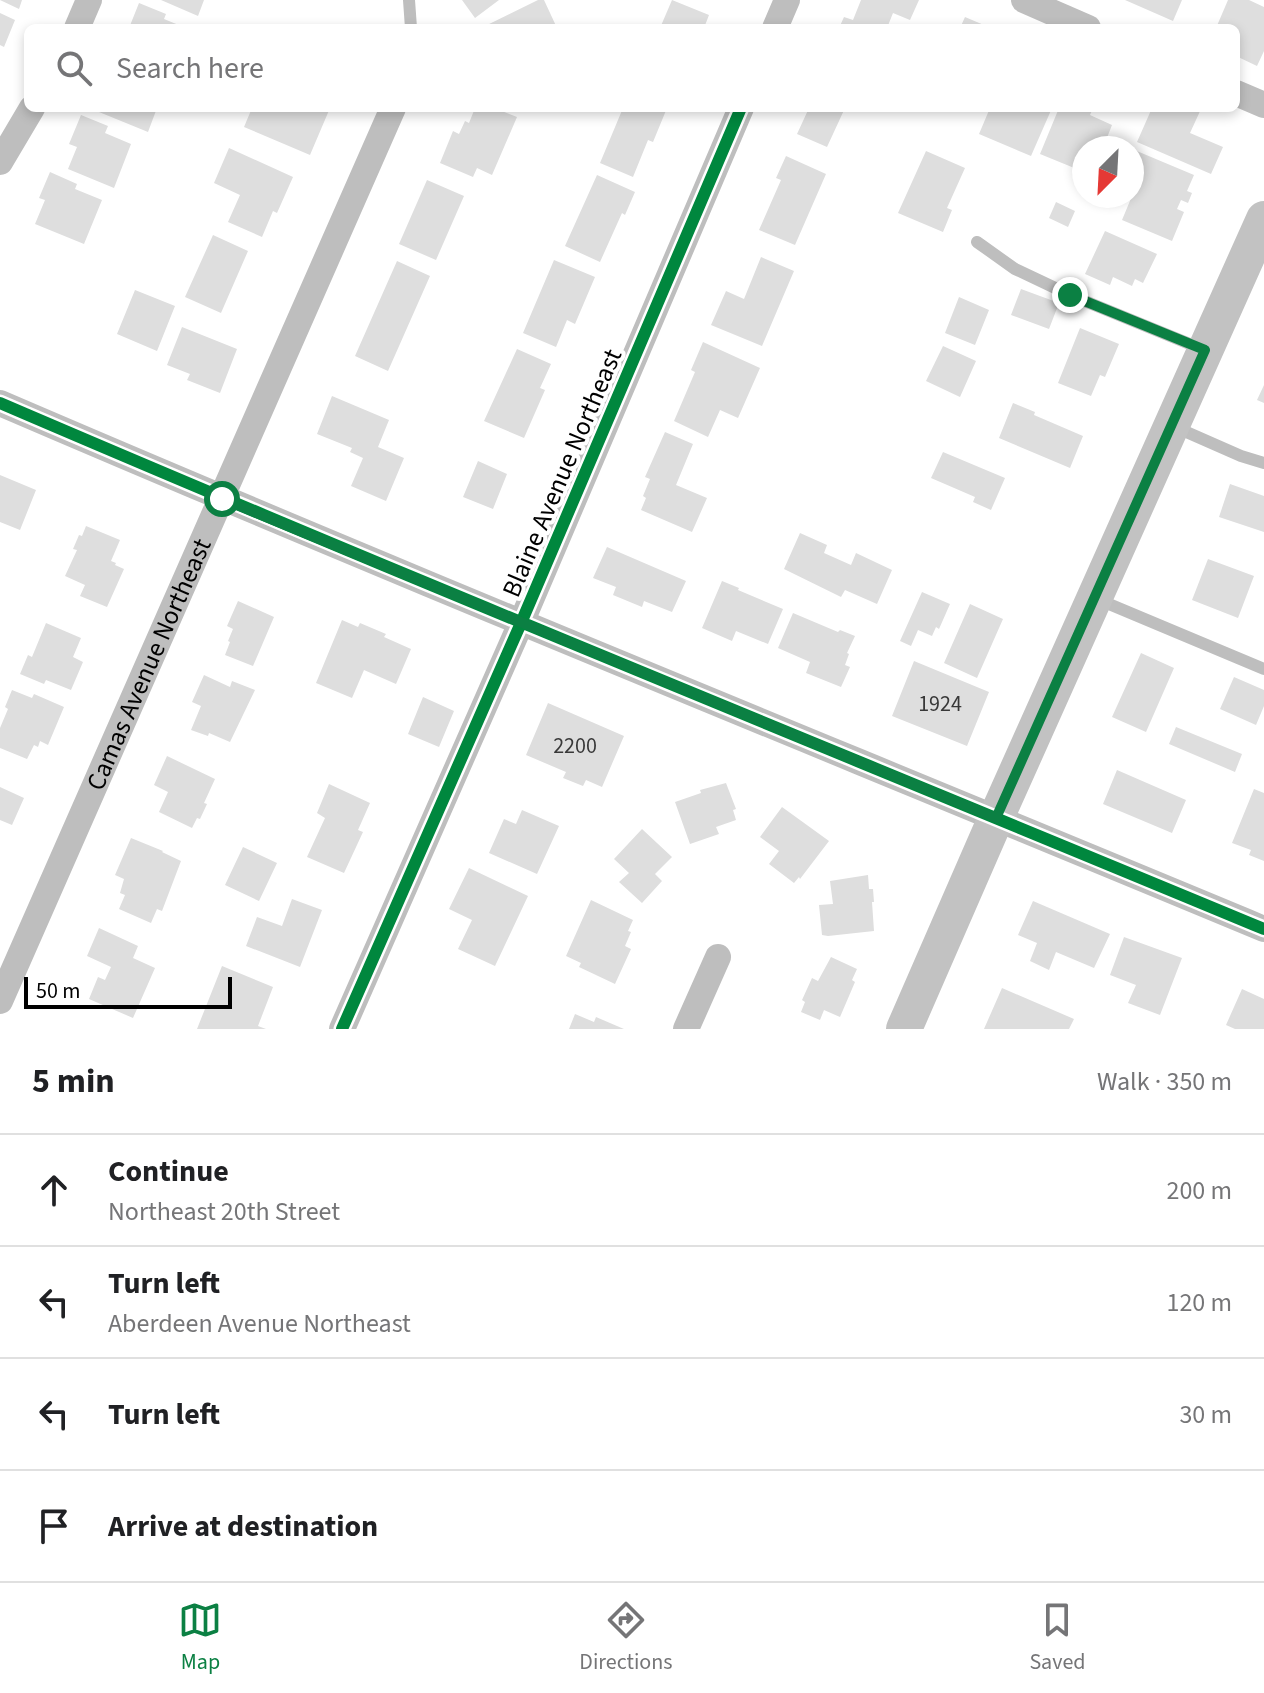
<!DOCTYPE html>
<html lang="en">
<head>
<meta charset="utf-8">
<style>
	:root { --surface:#fff; --page:#f6f6f6; --text:#202124; --muted:#757577; --line:#e0e0e0; --accent:#0b8043 }
	body { margin:0; font-family:"Source Sans 3",sans-serif; background:var(--page); color:var(--text) }
	.compass { position:absolute; left:1072px; top:136px; width:72px; height:72px; border-radius:50%; background:var(--surface); box-shadow:0 4px 12px #0003; rotate:204deg }
	.scale { position:absolute; left:24px; bottom:20px; width:208px; box-sizing:border-box; padding-left:8px; border:4px solid #000; border-top:0; font-size:22px; line-height:28px; white-space:nowrap; color:#000; -webkit-text-stroke:6px #fff; paint-order:stroke }
	.stop { position:absolute; width:24px; height:24px; margin:-18px; border:6px solid #0b8043; border-radius:50%; background:#fff }
	.stop.end { background:#0b8043; border-color:#fff; box-shadow:0 2px 8px #0008 }
	.list { margin:0; padding:0; list-style:none }
	h2 { display:flex; justify-content:space-between; align-items:center; height:104px; margin:0; padding:0 32px; font-size:34px }
	h2 small { font-size:26px; font-weight:400; color:var(--muted) }
	.list li { display:grid; grid-template-columns:52px 1fr auto; gap:24px; align-items:center; box-sizing:border-box; height:112px; padding:0 32px; border-top:2px solid var(--line) }
	.list b { display:block; font-size:30px; white-space:nowrap }
	.list p { margin:0; font-size:26px; white-space:nowrap; color:var(--muted) }
	.list em { font-size:26px; font-style:normal; color:var(--muted) }
	.icon { flex:none; width:44px; height:44px; fill:none; stroke:currentColor; stroke-width:2; stroke-linecap:round; stroke-linejoin:round }
	.map { position:relative; flex:none; width:1264px; height:1029px; overflow:hidden }
	.search { position:absolute; background:var(--surface); box-shadow:0 4px 12px #0003; left:24px; right:24px; top:24px; height:88px; display:flex; align-items:center; gap:20px; box-sizing:border-box; padding:0 28px; border-radius:12px; color:var(--muted); font-size:30px }
	.sheet { height:552px; background:var(--surface) }
	nav { display:flex; justify-content:space-around; align-items:center; box-sizing:border-box; height:112px; border-top:2px solid var(--line); background:var(--surface); font-size:22px; color:var(--muted) }
	nav a { display:grid; justify-items:center; gap:4px }
	nav .on { color:var(--accent) }
	.map>svg:first-child { display:block }
	.building { fill:#dedede }
	.lines { fill:none; stroke-linecap:round; stroke-linejoin:round }
	.lane { stroke:#bebebe; stroke-width:12 }
	.street { stroke:#bebebe; stroke-width:26 }
	.secondary { stroke:#c2c2c2; stroke-width:36 }
	.cycleway-casing { stroke:#fff; stroke-width:17 }
	.cycleway { stroke:#00873e; stroke-width:12 }
	.route { stroke:#0b8043; stroke-width:10 }
	.labels { text-anchor:middle; dominant-baseline:central; stroke-width:8; stroke-linejoin:round; paint-order:stroke }
	.number-label { font-size:22px; fill:#383838 }
	.street-label { font-size:26px; fill:#000; stroke:#fff }
</style>
</head>
<body>
<div class="map">
<svg width="1264" height="1029" viewBox="0 0 1264 1029">
	<rect width="100%" height="100%" fill="#fff"/>
	<path class="building" d="M0,0H22L19,9Z
		M161,0H204L198,16Z
		M462,0H499L475,18Z
		M538,0H544L557,28H481Z
		M672,0L709,15L704,28H660Z
		M861,0H919L910,20L893,13L887,28H839L844,17L853,20Z
		M1125,0H1182L1173,21Z
		M1228,0H1249L1264,7V51L1257,66L1236,56V28H1216Z
		M139,3L166,14L164,19L186,28H129Z
		M0,13L15,20L4,47L0,45Z
		M965,17L991,28H960Z
		M100,108H157L148,132L99,112Z
		M252,108H330L310,155L244,127Z
		M475,108H494L517,117L492,175L477,168L473,177L440,163L453,131L459,134L465,121L469,123Z
		M623,108H667L653,142L648,140L633,177L600,163Z
		M809,108H845L827,147L797,134Z
		M990,108H1052L1031,156L979,134Z
		M1059,108H1093L1090,115L1112,125L1103,148H1084V172L1040,154Z
		M1152,108L1201,109L1190,133L1223,147L1211,174L1137,142Z
		M81,115L108,126L105,133L131,144L114,188L68,169L77,147L69,144Z
		M229,148L293,177L277,213L273,211L262,237L228,222L240,195L214,183Z
		M1132,149L1194,175L1187,191L1192,193L1188,203L1181,200L1177,209L1184,212L1172,241L1122,220L1132,196Z
		M926,151L965,168L947,208L952,210L943,232L898,213Z
		M786,156L826,174L795,245L759,230L781,180L776,178Z
		M50,172L77,184L75,189L102,200L84,244L35,224L45,200L39,198Z
		M597,175L635,192L625,215L622,213L600,262L565,246Z
		M427,180L464,196L436,260L399,244Z
		M1056,202L1075,211L1068,227L1049,218Z
		M1105,231L1157,254L1143,283L1135,279L1132,286L1113,277L1110,285L1085,274Z
		M213,235L248,251L221,313L185,297Z
		M761,257L794,271L762,346L711,325L726,291L744,299Z
		M554,260L595,277L575,324L567,320L556,347L523,333Z
		M397,261L430,276L388,371L355,356Z
		M1021,289L1059,303L1049,329L1011,315Z
		M135,290L175,306L157,351L117,334Z
		M959,297L989,310L975,345L945,333Z
		M182,327L237,349L220,393L187,380L190,374L167,365Z
		M1080,328L1119,344L1105,377L1100,375L1091,396L1058,383Z
		M703,342L760,368L738,418L720,410L708,437L674,421L695,372L691,370Z
		M943,346L976,361L960,397L926,381Z
		M517,349L551,364L540,388L545,390L524,438L484,421Z
		M1264,385V403L1257,400Z
		M332,396L389,420L378,447L404,458L386,501L351,486L363,458L350,452L352,448L317,434Z
		M1013,403L1035,412L1034,415L1083,436L1070,468L999,438Z
		M665,432L693,444L676,485L707,498L692,532L641,510L646,498L643,496L650,479L645,477Z
		M943,452L1005,478L991,510L973,502L975,497L931,478Z
		M478,461L507,474L493,509L463,497Z
		M0,475L36,490L20,530L0,522Z
		M1230,484L1264,496V532L1219,517Z
		M86,526L120,540L111,561L116,563L115,565L124,569L107,607L80,596L85,585L65,576L77,550L73,549L79,535L82,536Z
		M800,533L827,545L824,553L851,565L856,553L892,570L877,604L845,590L841,597L784,569Z
		M607,547L686,581L672,612L644,601L642,607L613,595L616,587L593,578Z
		M1208,559L1254,576L1238,618L1192,600Z
		M722,581L739,588L738,590L783,609L768,644L736,631L732,641L702,628Z
		M922,592L950,604L939,629L936,627L932,636L918,630L911,646L900,641Z
		M238,601L274,617L253,666L225,655L230,642L228,641L233,629L227,626Z
		M970,604L1003,619L977,678L944,663Z
		M793,613L838,632L840,630L855,636L847,653L849,654L845,665L850,667L841,687L806,673L810,662L778,648Z
		M342,620L358,627L360,623L386,634L384,637L411,649L396,684L364,670L352,698L316,683Z
		M46,623L81,638L73,657L83,662L71,690L46,680L44,684L20,674L28,655L32,657Z
		M1141,653L1174,668L1146,732L1112,717Z
		M914,661L989,692L967,746L892,716Z
		M204,675L230,687L232,681L255,690L230,742L209,733L208,736L191,730L201,706L192,702Z
		M1234,677L1264,690V706L1256,725L1220,709Z
		M12,690L32,698L34,694L64,707L48,745L40,741L38,747L34,745L27,759L0,748V728L8,709L5,707Z
		M423,697L454,711L439,747L408,734Z
		M548,703L624,736L602,787L586,780L583,786L563,778L566,772L526,755Z
		M1176,727L1242,754L1235,772L1169,744Z
		M167,756L215,779L204,803L207,804L200,819L197,818L192,828L159,812L168,792L154,785Z
		M1117,770L1186,800L1172,833L1103,804Z
		M726,783L736,809L733,810L736,820L716,827L719,834L690,844L675,802L701,793L700,790Z
		M329,784L370,803L358,830L363,832L344,873L307,857L325,818L317,813Z
		M0,787L24,798L12,825L0,820Z
		M1254,789L1264,793V861L1249,855L1251,850L1232,843Z
		M782,807L829,841L800,879L799,877L794,883L769,864L779,851L760,837Z
		M522,810L559,826L537,874L489,853L504,819L516,824Z
		M642,829L672,857L655,874L662,881L642,903L619,882L629,873L614,859Z
		M131,838L163,851L162,852L181,861L162,911L157,909L151,923L119,909L125,895L120,893L124,879L115,875Z
		M243,847L277,863L259,901L225,885Z
		M469,868L528,896L495,966L458,949L472,920L449,909Z
		M868,875L869,889H873L874,902H872L874,931L828,936L822,935L819,905L833,904L830,881Z
		M292,899L322,910L300,967L246,946L257,917L282,926Z
		M591,900L633,920L628,931L631,932L625,946L631,949L615,984L579,967L581,963L566,956Z
		M1033,901L1110,934L1094,968L1056,952L1049,970L1030,961L1037,943L1018,935Z
		M99,928L138,946L133,958L155,968L133,1018L89,999L98,977L105,980L111,967L87,956Z
		M1124,937L1182,958L1160,1015L1128,1003L1136,985L1110,975Z
		M831,957L857,969L852,980L855,982L840,1017L824,1010L820,1020L801,1012L805,1002L802,1000L812,978L818,981Z
		M222,966L273,987L258,1026L266,1029H197Z
		M1002,988L1074,1019L1069,1029H984Z
		M1242,989L1264,999V1029H1235L1226,1025Z
		M575,1014L594,1022L596,1017L624,1029H569Z"/>
	<g class="lines">
		<path class="lane" d="M409,0L411,28
			M977,242L1015,269L1070,295L1202,349
			M1175,427L1241,456L1264,463
			M1097,599L1264,669"/>
		<g class="street">
			<path d="M1024,0L1088,28"/>
			<path d="M77,28L89,0"/>
			<path d="M775,28L787,0"/>
			<path d="M1236,93L1264,105"/>
			<path d="M0,162L32,108"/>
			<path d="M0,403C419,583 843,754 1264,929"/>
			<path id="s1" d="M0,1001L393,108"/>
			<path d="M342,1029L521,623L741,108"/>
			<path d="M686,1029L718,957"/>
		</g>
		<path class="secondary" d="M904,1029L996,818L1264,219"/>
		<defs>
			<path id="cycleway" d="M0,403C419,583 843,754 1264,929
				M342,1029L521,623L741,108"/>
		</defs>
		<use href="#cycleway" class="cycleway-casing"/>
		<use href="#cycleway" class="cycleway"/>
	</g>
	<g class="lines">
		<path class="route" d="M222,499L996,818L1205,350L1070,295"/>
	</g>
	<g class="labels">
		<g class="number-label">
			<text x="940" y="704">1924</text>
			<text x="575" y="746">2200</text>
		</g>
		<g class="street-label">
			<text transform="translate(562 473) rotate(-67)">Blaine Avenue Northeast</text>
			<text stroke="none"><textPath href="#s1" startOffset="368">Camas Avenue Northeast</textPath></text>
		</g>
	</g>
</svg>
<svg class="compass" viewBox="-18 -18 36 36"><path d="M0-13l5 13h-10z" fill="#e53935"/><path d="M0 13l5-13h-10z" fill="#757577"/></svg>
<div class="scale">50 m</div>
<div class="stop" style="left:222px;top:499px"></div>
<div class="stop end" style="left:1070px;top:295px"></div>
<div class="search"><svg class="icon" aria-label="search" viewBox="0 0 24 24"><circle cx="10" cy="10" r="6"/><path d="M15 15l6 6"/></svg>Search here</div>
</div>
<section class="sheet">
<h2>5 min<small>Walk · 350 m</small></h2>
<ul class="list">
<li><svg class="icon" aria-label="ahead" viewBox="0 0 24 24"><path d="M12 20V5M6 11l6-6 6 6"/></svg><div><b>Continue</b><p>Northeast 20th Street</p></div><em>200 m</em></li>
<li><svg class="icon" aria-label="left" viewBox="0 0 24 24"><path d="M17 20v-9H6M10 6l-5 5 5 5"/></svg><div><b>Turn left</b><p>Aberdeen Avenue Northeast</p></div><em>120 m</em></li>
<li><svg class="icon" aria-label="left" viewBox="0 0 24 24"><path d="M17 20v-9H6M10 6l-5 5 5 5"/></svg><div><b>Turn left</b></div><em>30 m</em></li>
<li><svg class="icon" aria-label="arrive" viewBox="0 0 24 24"><path d="M6 21V4h12l-3 4 3 4H6"/></svg><div><b>Arrive at destination</b></div></li>
</ul>
</section>
<nav>
<a class="on"><svg class="icon" aria-label="map" viewBox="0 0 24 24"><path d="M3 6l6-2 6 2 6-2v14l-6 2-6-2-6 2zM9 4v14M15 6v14"/></svg>Map</a>
<a><svg class="icon" aria-label="directions" viewBox="0 0 24 24"><path d="M12 3l9 9-9 9-9-9zM9 14v-3h6M13 9l2 2-2 2"/></svg>Directions</a>
<a><svg class="icon" aria-label="saved" viewBox="0 0 24 24"><path d="M7 4h10v16l-5-4-5 4z"/></svg>Saved</a>
</nav>
</body>
</html>
